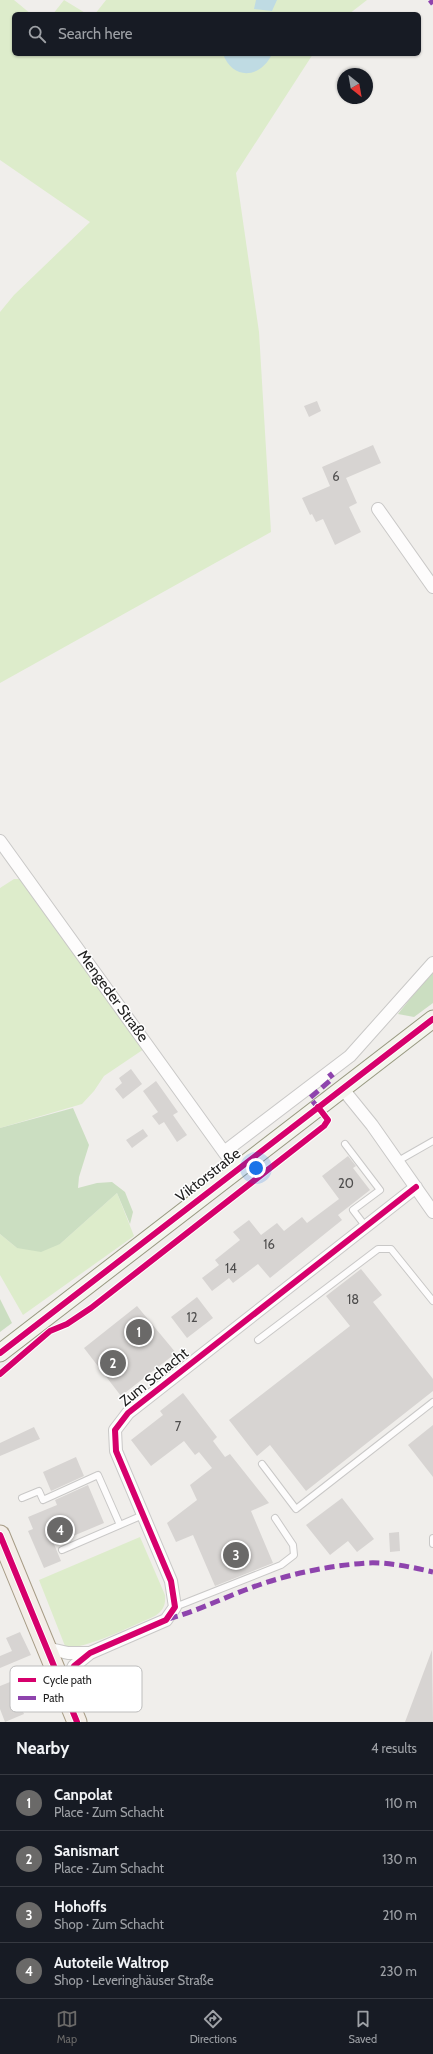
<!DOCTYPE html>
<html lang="en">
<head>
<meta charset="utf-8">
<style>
	:root { --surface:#171b24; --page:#20242c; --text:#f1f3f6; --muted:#9ea1a6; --line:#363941; --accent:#6a6968 }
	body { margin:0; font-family:Cabin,sans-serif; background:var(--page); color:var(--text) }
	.compass { position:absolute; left:337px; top:68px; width:36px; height:36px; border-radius:50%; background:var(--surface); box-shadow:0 1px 3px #0004; rotate:149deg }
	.you { position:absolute; left:256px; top:1168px; width:14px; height:14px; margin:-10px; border:3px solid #fff; border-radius:50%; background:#1a73e8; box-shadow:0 0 0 6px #1a73e833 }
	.badge { display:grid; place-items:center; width:26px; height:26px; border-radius:50%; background:var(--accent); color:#fff; font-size:13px; font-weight:700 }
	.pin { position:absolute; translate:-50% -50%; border:2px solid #fff; box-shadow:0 1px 4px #0006 }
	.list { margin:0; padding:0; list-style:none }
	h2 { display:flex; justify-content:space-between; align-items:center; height:52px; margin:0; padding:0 16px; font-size:17px }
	h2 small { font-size:13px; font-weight:400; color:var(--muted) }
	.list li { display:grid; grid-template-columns:26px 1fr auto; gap:12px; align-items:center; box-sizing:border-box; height:56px; padding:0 16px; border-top:1px solid var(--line) }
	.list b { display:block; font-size:15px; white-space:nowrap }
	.list p { margin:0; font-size:13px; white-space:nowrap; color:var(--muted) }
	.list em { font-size:13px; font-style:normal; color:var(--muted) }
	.icon { flex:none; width:22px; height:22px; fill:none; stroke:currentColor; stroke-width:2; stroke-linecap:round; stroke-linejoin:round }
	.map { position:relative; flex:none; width:433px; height:1722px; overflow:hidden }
	.search { position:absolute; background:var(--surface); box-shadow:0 1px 3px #0004; left:12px; right:12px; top:12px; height:44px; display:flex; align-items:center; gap:10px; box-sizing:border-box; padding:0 14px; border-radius:6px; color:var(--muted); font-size:15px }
	.sheet { height:276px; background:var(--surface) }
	nav { display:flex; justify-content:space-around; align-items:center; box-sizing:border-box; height:56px; border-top:1px solid var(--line); background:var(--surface); font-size:11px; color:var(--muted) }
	nav a { display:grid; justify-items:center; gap:2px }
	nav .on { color:var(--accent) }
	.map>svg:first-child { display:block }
	.grass { fill:#ddeccb }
	.forest { fill:#cbdec1 }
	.water { fill:#bfdbe3 }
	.building { fill:#d7d4d2 }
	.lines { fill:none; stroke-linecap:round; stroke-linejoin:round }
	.service-casing { stroke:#c9c8c7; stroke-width:8 }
	.minor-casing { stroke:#c9c8c7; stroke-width:14 }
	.secondary-casing { stroke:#999a82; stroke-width:19 }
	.primary-casing { stroke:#a79c86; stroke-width:21 }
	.service { stroke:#fdfcfc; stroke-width:6 }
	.minor { stroke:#fdfcfc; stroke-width:12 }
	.secondary { stroke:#f4f4ed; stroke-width:17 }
	.primary { stroke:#f3ede7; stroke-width:19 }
	.quiet { stroke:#8e44ad; stroke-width:5; stroke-dasharray:10 5; stroke-linecap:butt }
	.cycleway-casing { stroke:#fff; stroke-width:8 }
	.cycleway { stroke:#d6006c; stroke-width:6 }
	.labels { text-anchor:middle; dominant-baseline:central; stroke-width:3; stroke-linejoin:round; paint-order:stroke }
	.number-label { font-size:13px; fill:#4f4e4e }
	.street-label { font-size:15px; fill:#222; stroke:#fff }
	.key { fill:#fff; stroke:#bdbdbd; stroke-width:1 }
	.key-label { font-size:11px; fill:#222 }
</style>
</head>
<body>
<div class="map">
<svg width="433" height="1722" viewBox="0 0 433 1722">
	<rect width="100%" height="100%" fill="#f0eeeb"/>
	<path class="grass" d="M0,0H14L31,14H14V54H313L236,173L259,332L271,532L0,683V312L14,295L90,222L0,160Z
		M64,0L87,14H53Z
		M106,0H367L349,14H95Z
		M14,879H20L144,1049L104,1076L94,1091L82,1104L0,1128V888Z
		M117,1193L134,1236L23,1315L0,1275V1234L17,1248L60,1244Z
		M140,1537L165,1595C166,1605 163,1611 155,1616C138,1623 79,1653 65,1646L39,1580Z"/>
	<path class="forest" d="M433,970V1003L414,1017L398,1014Z
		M73,1108L89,1145L79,1177L78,1188L97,1183L112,1182L125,1192L133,1212L130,1224L117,1193L60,1244L41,1252L17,1248L0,1234V1128Z
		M0,1299L12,1323L0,1332Z"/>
	<path class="water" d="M256,0H277L272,11L254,9Z
		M223,54H272C261,78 233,81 223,54Z"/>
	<path class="building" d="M317,401L321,411L309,417L304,406Z
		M373,445L381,463L346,478L357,503L349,507L361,532L335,545L323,519L316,522L312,514L310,515L302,498L330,486L322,467Z
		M131,1069L142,1084L123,1099L115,1089L122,1083L119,1078Z
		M156,1081L178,1112L173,1115L187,1135L177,1142L164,1122L159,1125L152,1116L158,1112L143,1091Z
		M143,1129L148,1136L132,1148L126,1140Z
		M348,1156L356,1166L353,1168L370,1190L338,1215L342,1220L270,1278L258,1264L233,1283L229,1278L212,1291L202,1278L219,1265L215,1260L240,1240L233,1232L249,1220L261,1235L277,1223L284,1231L302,1217L307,1223L339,1199L322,1176Z
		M361,1269L382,1295L373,1302L433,1379V1391L306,1491L270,1445L257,1456L229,1420L350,1326L326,1296Z
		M197,1297L213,1318L187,1338L171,1317Z
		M137,1306L176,1353L121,1396L84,1348Z
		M183,1393L217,1437L213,1441L225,1457L230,1454L269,1503L251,1511L273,1563L215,1586L193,1535L176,1542L167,1523L197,1500L190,1485L212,1468L199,1452L195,1455L184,1441L151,1466L131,1440L163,1415L160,1411Z
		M433,1425V1477L408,1445Z
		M34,1427L40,1439L0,1456V1443Z
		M76,1457L84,1476L51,1491L43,1472Z
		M88,1485L104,1523L54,1544L61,1561L44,1568L28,1531L33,1529L28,1517L57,1505L55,1500Z
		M342,1498L374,1539L357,1552L348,1541L330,1555L306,1525Z
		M399,1532L400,1551L390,1552L389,1533Z
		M20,1632L31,1655L0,1668V1656L12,1651L6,1638Z
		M432,1650L433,1722H405Z
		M10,1682L24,1714L5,1722L0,1709V1686Z"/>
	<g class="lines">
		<defs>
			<path id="service" d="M345,1144L380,1190L353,1210L366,1227
				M398,1161L433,1141
				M258,1340L378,1249H391L433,1301
				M262,1464L296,1509L433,1402
				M22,1498L39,1491L43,1500L98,1475L120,1525
				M433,1544V1538
				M62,1550L143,1515
				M175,1607L281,1565L294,1555L293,1545L275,1518"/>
			<path id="minor" d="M378,509L433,587
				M0,841L224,1152
				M342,1088L372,1125L433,1212
				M237,1169L224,1152L350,1056L433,963
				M46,1648L68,1653H90
				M63,1688L74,1666L90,1653L166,1620L175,1607L171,1581L116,1451L115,1430L128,1413L416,1187"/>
			<path id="secondary" d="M0,1353L433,1019"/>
			<path id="primary" d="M0,1535L77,1722"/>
		</defs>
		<use href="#service" class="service-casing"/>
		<use href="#minor" class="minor-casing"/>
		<use href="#secondary" class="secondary-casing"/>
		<use href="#primary" class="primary-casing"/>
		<use href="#service" class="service"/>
		<use href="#minor" class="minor"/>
		<use href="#secondary" class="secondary"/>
		<use href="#primary" class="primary"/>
		<path class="quiet" d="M430,0L433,4
			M319,1109L310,1098L333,1078L329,1073
			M168,1619C194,1612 219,1600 245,1590C284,1575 325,1566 367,1563C389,1562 411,1567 433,1572"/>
		<defs>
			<path id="cycleway" d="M0,1353L433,1019
				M0,1374L50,1331L67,1324L91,1308L324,1126L328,1120L318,1107
				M0,1535L77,1722
				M63,1688L74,1666L90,1653L166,1620L175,1607L171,1581L116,1451L115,1430L128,1413L416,1187"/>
		</defs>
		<use href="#cycleway" class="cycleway-casing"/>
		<use href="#cycleway" class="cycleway"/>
	</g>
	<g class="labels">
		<g class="number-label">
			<text x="336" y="476">6</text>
			<text x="346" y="1183">20</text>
			<text x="269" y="1244">16</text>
			<text x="231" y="1268">14</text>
			<text x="353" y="1299">18</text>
			<text x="192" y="1317">12</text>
			<text x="178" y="1426">7</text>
		</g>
		<g class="street-label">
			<text transform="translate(113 996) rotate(54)">Mengeder Straße</text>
			<text transform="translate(208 1175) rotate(-38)">Viktorstraße</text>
			<text transform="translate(154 1377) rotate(-39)">Zum Schacht</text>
		</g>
	</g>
	<rect x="10" y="1666" width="132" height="46" rx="6" class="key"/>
	<rect x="18" y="1678" width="18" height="4" fill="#d6006c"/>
	<rect x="18" y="1696" width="18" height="4" fill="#8e44ad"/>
	<g class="key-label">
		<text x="43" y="1684">Cycle path</text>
		<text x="43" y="1702">Path</text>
	</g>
</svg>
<svg class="compass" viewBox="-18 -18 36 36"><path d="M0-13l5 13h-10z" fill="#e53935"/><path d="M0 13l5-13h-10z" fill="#9ea1a6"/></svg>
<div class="you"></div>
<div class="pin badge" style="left:139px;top:1332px">1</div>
<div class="pin badge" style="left:113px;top:1363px">2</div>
<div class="pin badge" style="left:236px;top:1555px">3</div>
<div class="pin badge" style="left:60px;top:1530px">4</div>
<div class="search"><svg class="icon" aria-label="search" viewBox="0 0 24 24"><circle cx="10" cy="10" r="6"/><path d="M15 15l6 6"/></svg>Search here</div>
</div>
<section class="sheet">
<h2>Nearby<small>4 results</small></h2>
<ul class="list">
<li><span class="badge">1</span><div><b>Canpolat</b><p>Place · Zum Schacht</p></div><em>110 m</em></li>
<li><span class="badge">2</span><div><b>Sanismart</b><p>Place · Zum Schacht</p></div><em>130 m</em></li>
<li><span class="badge">3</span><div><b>Hohoffs</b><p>Shop · Zum Schacht</p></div><em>210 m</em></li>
<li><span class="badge">4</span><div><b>Autoteile Waltrop</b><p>Shop · Leveringhäuser Straße</p></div><em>230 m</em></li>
</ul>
</section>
<nav>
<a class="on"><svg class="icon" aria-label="map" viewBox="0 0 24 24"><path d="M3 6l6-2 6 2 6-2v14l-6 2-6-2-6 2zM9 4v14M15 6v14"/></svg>Map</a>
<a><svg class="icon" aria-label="directions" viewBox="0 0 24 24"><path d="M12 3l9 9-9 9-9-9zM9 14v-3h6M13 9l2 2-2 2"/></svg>Directions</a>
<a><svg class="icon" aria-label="saved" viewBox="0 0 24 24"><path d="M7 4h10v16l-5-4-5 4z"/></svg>Saved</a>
</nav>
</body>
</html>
